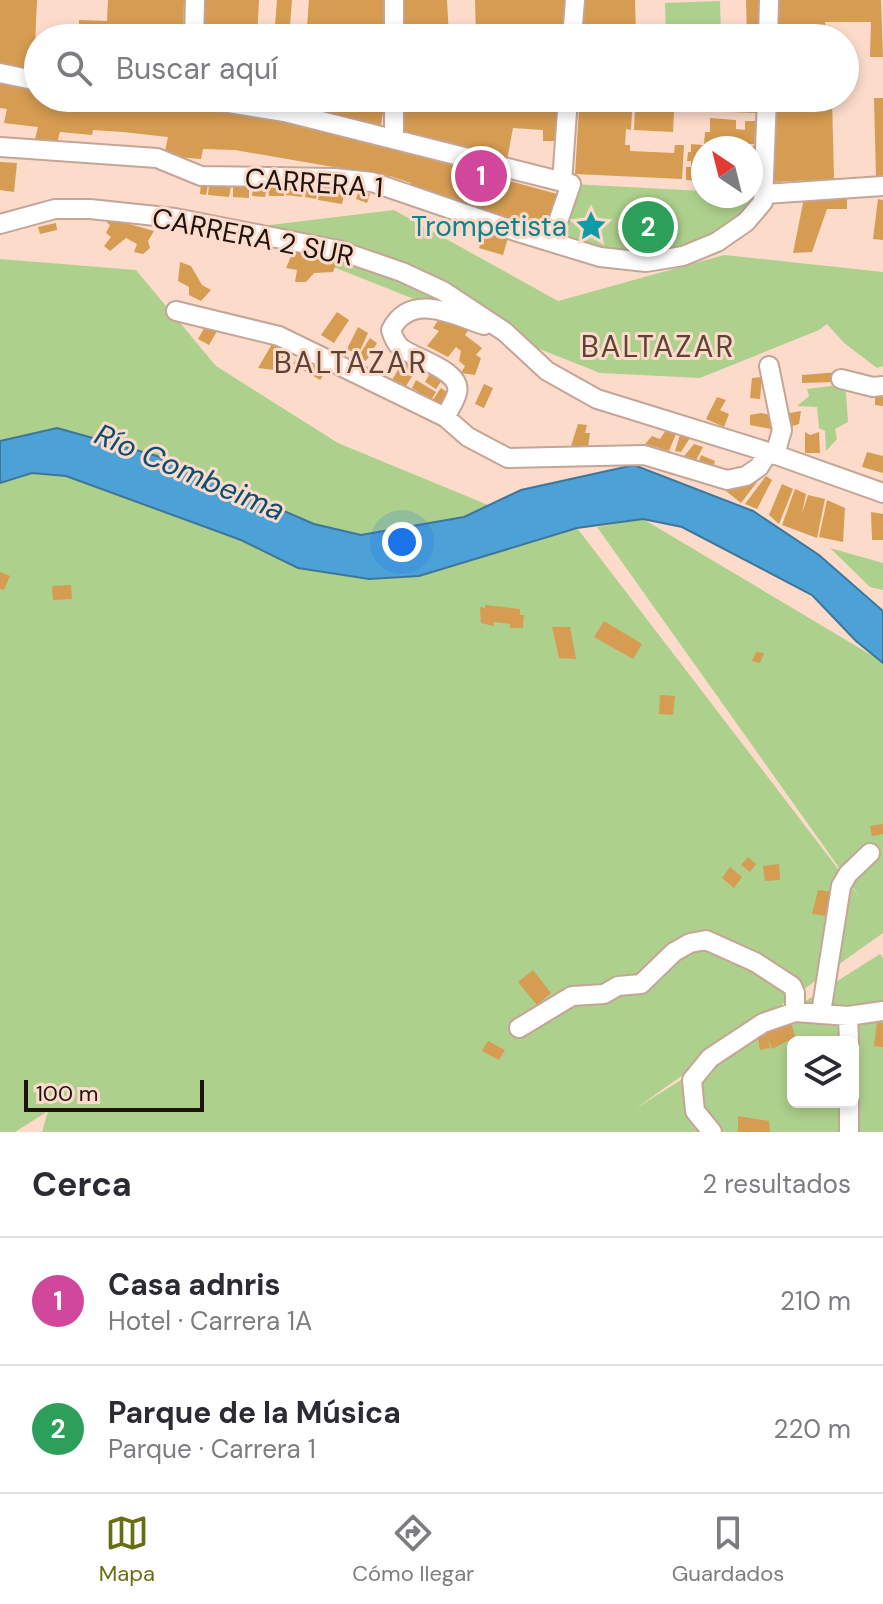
<!DOCTYPE html>
<html lang="es">
<head>
<meta charset="utf-8">
<style>
	:root { --surface:#fff; --page:#f2f2f3; --text:#2b2b33; --muted:#7c7c81; --line:#e1e1e2; --accent:#696e13 }
	body { margin:0; font-family:"DM Sans",sans-serif; background:var(--page); color:var(--text) }
	.controls { position:absolute; right:24px; bottom:24px; display:grid; overflow:hidden; border-radius:12px; box-shadow:0 4px 12px #0003 }
	.controls button { width:72px; height:72px; display:grid; place-items:center; padding:0; border:0; border-bottom:2px solid var(--line); background:var(--surface); color:var(--text); font:40px sans-serif }
	.compass { position:absolute; left:691px; top:136px; width:72px; height:72px; border-radius:50%; background:var(--surface); box-shadow:0 4px 12px #0003; rotate:325deg }
	.scale { position:absolute; left:24px; bottom:20px; width:180px; box-sizing:border-box; padding-left:8px; border:4px solid #1e130e; border-top:0; font-size:22px; line-height:28px; white-space:nowrap; color:#1e130e; -webkit-text-stroke:6px #fcdbcb; paint-order:stroke }
	.you { position:absolute; left:402px; top:542px; width:28px; height:28px; margin:-20px; border:6px solid #fff; border-radius:50%; background:#1a73e8; box-shadow:0 0 0 12px #1a73e833 }
	.badge { display:grid; place-items:center; width:52px; height:52px; border-radius:50%; background:var(--accent); color:#fff; font-size:26px; font-weight:700 }
	.pin { position:absolute; translate:-50% -50%; border:4px solid #fff; box-shadow:0 2px 8px #0006 }
	.list { margin:0; padding:0; list-style:none }
	h2 { display:flex; justify-content:space-between; align-items:center; height:104px; margin:0; padding:0 32px; font-size:34px }
	h2 small { font-size:26px; font-weight:400; color:var(--muted) }
	.list li { display:grid; grid-template-columns:52px 1fr auto; gap:24px; align-items:center; box-sizing:border-box; height:128px; padding:0 32px; border-top:2px solid var(--line) }
	.list b { display:block; font-size:30px; white-space:nowrap }
	.list p { margin:0; font-size:26px; white-space:nowrap; color:var(--muted) }
	.list em { font-size:26px; font-style:normal; color:var(--muted) }
	.icon { flex:none; width:44px; height:44px; fill:none; stroke:currentColor; stroke-width:2; stroke-linecap:round; stroke-linejoin:round }
	.map { position:relative; flex:none; width:883px; height:1132px; overflow:hidden }
	.search { position:absolute; background:var(--surface); box-shadow:0 4px 12px #0003; left:24px; right:24px; top:24px; height:88px; display:flex; align-items:center; gap:20px; box-sizing:border-box; padding:0 28px; border-radius:44px; color:var(--muted); font-size:30px }
	.sheet { height:360px; background:var(--surface) }
	nav { display:flex; justify-content:space-around; align-items:center; box-sizing:border-box; height:112px; border-top:2px solid var(--line); background:var(--surface); font-size:22px; color:var(--muted) }
	nav a { display:grid; justify-items:center; gap:4px }
	nav .on { color:var(--accent) }
	.map>svg:first-child { display:block }
	.green { fill:#aed08d; fill-rule:evenodd }
	.water { fill:#4ca1d6; stroke:#3e769a; stroke-width:2 }
	.building { fill:#d59c52 }
	.lines { fill:none; stroke-linecap:round; stroke-linejoin:round }
	.minor-casing { stroke:#c4a596; stroke-width:22 }
	.minor { stroke:#fff; stroke-width:18 }
	.labels { text-anchor:middle; dominant-baseline:central; stroke-width:6; stroke-linejoin:round; paint-order:stroke }
	.street-label { font-size:28px; fill:#1e130e; stroke:#fcdbcb }
	.culture-label { font-size:28px; fill:#0d838f; stroke:#fcdbcb; text-anchor:end }
	.neighbourhood-label { font-size:30px; letter-spacing:2px; fill:#5d4236; stroke:#fcdbcb }
	.water-label { font-size:30px; font-style:italic; fill:#0b4e72; stroke:#fcdbcb }
</style>
</head>
<body>
<div class="map">
<svg width="883" height="1132" viewBox="0 0 883 1132">
	<rect width="100%" height="100%" fill="#fcdbcb"/>
	<path class="green" d="M720,1L721,32L666,34L665,3Z
		M571,184L703,191V196L765,194L754,213L663,260L551,242Z
		M394,210L558,301L724,255L883,272V366L877,368L844,343L827,324L819,330L700,378L600,373L238,229Z
		M0,259L136,270L216,366L338,443L488,505L577,528L862,900L597,527L643,519L883,662V933L635,1109L880,954L883,958V1132H42L48,1111L15,1132H0ZM793,1042H853V1102H793Z
		M839,385L846,393L848,422L835,429L837,439L826,451L825,431L819,428L817,407L797,406L809,396L807,389Z
		M830,548L883,563V590L870,587Z"/>
	<path class="water" d="M57,428L157,456L314,524L361,535L464,517L521,490L634,465L753,511L819,555L883,611V663L856,641L812,595L682,527L643,519L577,528L419,576L369,579L298,568L241,540L66,476L32,473L0,483V441Z"/>
	<path class="building" d="M0,0H37L35,45H38V72L0,65Z
		M108,0H184L183,38H79V20L107,21Z
		M197,0H259L257,38H196Z
		M277,0H292L290,26L307,27L309,0H387V38H274Z
		M400,0H447L449,38H399Z
		M475,0H568L566,38H476Z
		M581,0H635L636,38H581Z
		M746,0H762L761,38H688V35L747,34Z
		M776,0H881L883,57H870L871,22H825L826,32H776Z
		M0,81L13,86L38,89V98H130L244,112L316,128L557,194L547,229L513,220L503,255L479,248L489,216L409,188L411,183L390,176L389,181L345,169L235,150L203,149L201,159L164,156L168,137L123,132L93,130L92,135L60,132L56,146L34,143L38,127L4,123L7,109L0,108Z
		M252,98H285L284,104Z
		M291,98H381L385,99L381,125L290,104Z
		M398,98H563L560,141H543V130L513,128L507,160L398,134Z
		M577,98H633L632,109L577,107Z
		M669,98H702V103L747,102V98H759L758,113L669,110Z
		M874,98H883V177H876Z
		M774,99H832L834,179L774,182Z
		M579,109L632,112L631,130L626,129L625,145H630V151L674,153L675,145H684L682,179L575,174Z
		M635,110L674,112L673,132L634,130Z
		M710,118L736,120V129L745,130V121H756L754,144H704L705,132H710Z
		M691,144L714,146V148H703V181L686,180V167H691V161H687L688,152H691Z
		M728,144L750,146V148H728Z
		M751,146H755L753,174H751Z
		M0,162L17,163L14,192L0,190Z
		M201,183L208,184L206,195L200,194Z
		M287,183L303,185L302,197L286,195Z
		M209,184L231,186L229,197L208,195Z
		M253,184L267,185L265,197L252,196Z
		M268,184H284V196H269Z
		M307,184L318,185L316,199L305,197Z
		M321,184L345,189L342,204L318,200Z
		M233,185L249,186V198L233,197Z
		M359,190L370,194L367,203L356,199Z
		M847,197V209H827L812,252L793,253L804,198Z
		M878,199L883,200V240L873,239Z
		M111,219L154,231L148,241L150,248L143,254L134,252L137,244L126,238L110,251L104,246L111,237L106,233L110,225L107,223Z
		M56,223L57,230L40,234L38,227Z
		M295,247L339,256L333,272L314,273L306,282H295L297,270L286,268Z
		M180,262L191,266L202,285L211,290L201,301L189,295V287L178,281Z
		M337,312L349,320L334,343L321,335Z
		M443,313L471,326L465,335L482,348L476,355L481,358L475,375L461,373L465,366L459,361L461,351L456,347L448,357L427,346L439,331L433,328Z
		M206,325L217,331L209,345L198,339Z
		M358,327L368,333L358,355L347,349Z
		M370,338L377,343L366,361L358,357Z
		M272,344L286,353L275,370L258,368Z
		M301,351L328,368L320,380L293,364Z
		M402,353L415,360L408,371L396,364Z
		M399,368L412,376L405,388L392,380Z
		M432,370L444,377L436,389L425,382Z
		M839,372L836,382L802,383V375Z
		M762,377L760,399L750,398L752,378Z
		M416,380L436,392L431,400L412,388Z
		M484,384L493,388L484,408L475,404Z
		M441,388L450,394L442,407L432,401Z
		M875,396H883V406L875,405Z
		M717,397L726,400L720,410L729,414L724,427L706,419Z
		M801,411L799,424L786,428L779,447L768,444L771,429L750,425V415L761,413L771,415V426L773,416Z
		M578,424L587,425L585,433H590L588,447L571,446Z
		M666,430L676,434L669,451L645,444L652,436L660,439Z
		M805,432L810,435L819,432L820,453H805Z
		M680,435L690,438L681,452L675,451Z
		M694,444L703,447L693,466L681,460Z
		M867,452L883,456V473L862,467Z
		M701,455L715,461L712,473L697,467Z
		M754,474L760,478L741,503L726,491L731,481Z
		M766,476L772,480L757,509L745,504Z
		M782,484L793,489L779,524L769,515Z
		M795,489L806,494L802,514L808,495L825,499L817,538L782,525Z
		M827,500L845,508L843,542L819,537Z
		M871,512L883,514V540H872Z
		M0,572L10,576L4,590L0,589Z
		M71,585L72,599L53,600L52,586Z
		M485,605L520,609V615H524L523,628H510V624L494,622V626L481,623L480,607L485,608Z
		M604,621L642,644L633,659L594,637Z
		M552,627H570L576,659L559,658Z
		M756,652L764,653L760,663L752,661Z
		M660,695L675,696L673,715L659,714Z
		M883,824V834L872,836L870,826Z
		M748,857L756,864L750,872L741,865Z
		M779,864L780,880L765,881L763,866Z
		M730,867L742,877L734,888L722,878Z
		M818,890L833,892L830,916L812,914Z
		M533,970L551,993L537,1005L518,982Z
		M790,1018L795,1037L772,1049L768,1038L770,1048L760,1050L757,1032Z
		M877,1022L883,1023V1047L874,1046Z
		M488,1041L505,1050L499,1060L482,1051Z
		M738,1116L769,1121L770,1132H738Z"/>
	<g class="lines">
		<defs>
			<path id="minor" d="M394,0V38
				M194,38L195,0
				M572,38L575,0
				M768,38L769,0
				M0,73L38,81
				M198,98L285,112L571,184L551,242
				M394,98V139
				M0,147L157,158L201,176L334,178L372,182L518,232L600,257L646,262L683,256L717,242L746,222L763,202L767,98
				M562,182L568,98
				M765,194L883,186
				M0,224L55,209H90L175,218L338,250L402,272L443,291L505,332L547,371L597,399L768,452L883,493
				M176,311L279,336L445,417L468,437L508,458L644,455L727,480L746,476L759,467L768,452
				M769,366L782,430L775,455
				M841,379L873,387L883,386
				M445,417C449,410 455,401 457,393C463,370 414,359 400,347C395,342 393,337 391,330C411,291 453,315 484,325
				M821,1013L841,886L848,874L870,853
				M848,1016L849,1042
				M519,1028L572,996L604,994L618,986L641,984L674,952L690,943L706,940L755,962L792,986L795,993V1012
				M712,1132L695,1111L692,1080L710,1058L763,1023L795,1012L848,1016L883,1011
				M849,1132V1102"/>
		</defs>
		<use href="#minor" class="minor-casing"/>
		<use href="#minor" class="minor"/>
	</g>
	<defs>
		<symbol id="sight-bare" viewBox="-9 -9 18 18"><path d="M0-6L1.8-2.2L6-1.7L2.9 1.2L3.7 5.4L0 3.3L-3.7 5.4L-2.9 1.2L-6-1.7L-1.8-2.2Z" fill="#0f9aa8" stroke="#fcdbcb" stroke-width="2.5" paint-order="stroke"/></symbol>
	</defs>
	<g fill-rule="evenodd">
		<use href="#sight-bare" x="569" y="204" width="44" height="44"/>
	</g>
	<g class="labels">
		<g class="street-label">
			<text transform="translate(314 183) rotate(4)">CARRERA 1</text>
			<text transform="translate(253 237) rotate(11)">CARRERA 2 SUR</text>
		</g>
		<g class="culture-label">
			<text x="567" y="226">Trompetista</text>
		</g>
		<g class="neighbourhood-label">
			<text x="658" y="346">BALTAZAR</text>
			<text x="351" y="362">BALTAZAR</text>
		</g>
		<g class="water-label">
			<text transform="translate(190 472) rotate(23)">Río Combeima</text>
		</g>
	</g>
</svg>
<div class="controls">
<button><svg class="icon" aria-label="layers" viewBox="0 0 24 24"><path d="M12 4l9 5-9 5-9-5zM3 14l9 5 9-5"/></svg></button>
</div>
<svg class="compass" viewBox="-18 -18 36 36"><path d="M0-13l5 13h-10z" fill="#e53935"/><path d="M0 13l5-13h-10z" fill="#7c7c81"/></svg>
<div class="scale">100 m</div>
<div class="you"></div>
<div class="pin badge" style="left:481px;top:176px;background:#d1479c">1</div>
<div class="pin badge" style="left:648px;top:227px;background:#2e9e5b">2</div>
<div class="search"><svg class="icon" aria-label="search" viewBox="0 0 24 24"><circle cx="10" cy="10" r="6"/><path d="M15 15l6 6"/></svg>Buscar aquí</div>
</div>
<section class="sheet">
<h2>Cerca<small>2 resultados</small></h2>
<ul class="list">
<li><span class="badge" style="background:#d1479c">1</span><div><b>Casa adnris</b><p>Hotel · Carrera 1A</p></div><em>210 m</em></li>
<li><span class="badge" style="background:#2e9e5b">2</span><div><b>Parque de la Música</b><p>Parque · Carrera 1</p></div><em>220 m</em></li>
</ul>
</section>
<nav>
<a class="on"><svg class="icon" aria-label="map" viewBox="0 0 24 24"><path d="M3 6l6-2 6 2 6-2v14l-6 2-6-2-6 2zM9 4v14M15 6v14"/></svg>Mapa</a>
<a><svg class="icon" aria-label="directions" viewBox="0 0 24 24"><path d="M12 3l9 9-9 9-9-9zM9 14v-3h6M13 9l2 2-2 2"/></svg>Cómo llegar</a>
<a><svg class="icon" aria-label="saved" viewBox="0 0 24 24"><path d="M7 4h10v16l-5-4-5 4z"/></svg>Guardados</a>
</nav>
</body>
</html>
